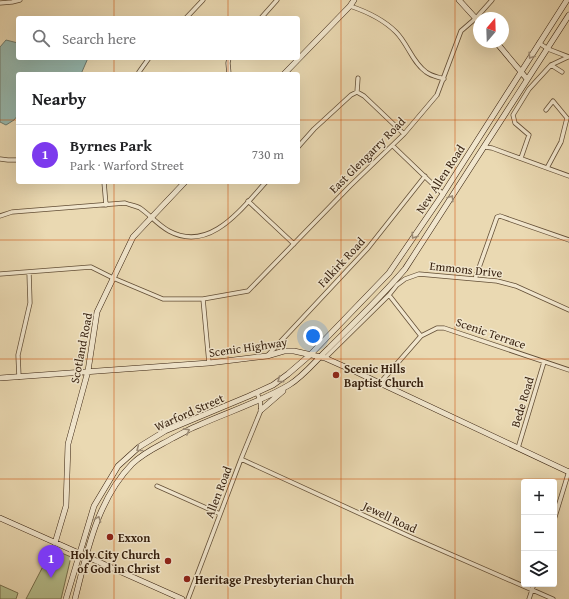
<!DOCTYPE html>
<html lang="en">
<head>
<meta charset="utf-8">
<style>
	:root { --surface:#fff; --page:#f2f2f2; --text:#202124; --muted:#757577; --line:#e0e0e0; --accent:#7c3aed }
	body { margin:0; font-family:"Gentium Book Plus",serif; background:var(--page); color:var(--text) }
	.controls { position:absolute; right:12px; bottom:12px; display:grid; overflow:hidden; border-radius:4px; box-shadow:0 4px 16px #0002 }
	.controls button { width:36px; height:36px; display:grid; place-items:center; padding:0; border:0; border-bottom:1px solid var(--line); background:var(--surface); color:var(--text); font:20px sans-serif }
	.compass { position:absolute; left:473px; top:12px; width:36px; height:36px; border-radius:50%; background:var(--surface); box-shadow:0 4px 16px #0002; rotate:19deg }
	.you { position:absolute; left:313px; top:336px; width:14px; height:14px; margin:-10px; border:3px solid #fff; border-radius:50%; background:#1a73e8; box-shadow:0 0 0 6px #1a73e833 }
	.badge { display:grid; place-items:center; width:26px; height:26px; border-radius:50%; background:var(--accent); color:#fff; font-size:13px; font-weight:700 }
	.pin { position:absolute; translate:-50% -33px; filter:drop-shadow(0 1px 2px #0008) }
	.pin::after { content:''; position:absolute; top:21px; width:14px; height:12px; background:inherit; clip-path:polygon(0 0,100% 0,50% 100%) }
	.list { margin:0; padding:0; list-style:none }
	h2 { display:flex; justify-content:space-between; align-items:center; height:52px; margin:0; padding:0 16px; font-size:17px }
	h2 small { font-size:13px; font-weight:400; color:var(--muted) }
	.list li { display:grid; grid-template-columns:26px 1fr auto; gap:12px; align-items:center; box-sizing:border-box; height:60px; padding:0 16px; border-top:1px solid var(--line) }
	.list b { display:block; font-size:15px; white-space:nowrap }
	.list p { margin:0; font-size:13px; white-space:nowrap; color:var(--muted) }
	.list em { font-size:13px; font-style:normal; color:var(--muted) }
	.icon { flex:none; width:22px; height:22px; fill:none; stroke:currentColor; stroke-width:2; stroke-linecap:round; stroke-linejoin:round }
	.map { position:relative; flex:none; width:569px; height:599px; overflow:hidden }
	.search { position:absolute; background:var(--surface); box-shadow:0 4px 16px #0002; left:16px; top:16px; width:284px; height:44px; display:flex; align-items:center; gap:10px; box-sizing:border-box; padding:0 14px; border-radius:4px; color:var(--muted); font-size:15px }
	.panel { position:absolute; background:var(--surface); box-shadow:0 4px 16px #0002; left:16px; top:72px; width:284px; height:112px; border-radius:4px }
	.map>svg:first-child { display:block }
	.green { fill:#b6bf8d; stroke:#766f4d }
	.water { fill:#98bab0; stroke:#707c6f }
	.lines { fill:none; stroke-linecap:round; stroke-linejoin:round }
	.street-casing { stroke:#624e36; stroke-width:5 }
	.secondary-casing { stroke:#351f0d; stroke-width:6 }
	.street { stroke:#f1e6cd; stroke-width:3.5 }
	.secondary { stroke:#f1e6cd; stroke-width:5 }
	.oneway { stroke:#9c8c77 }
	.grid { fill:none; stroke:#cd500c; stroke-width:1; stroke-opacity:0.55 }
	.poi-dot { fill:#8f2418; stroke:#f1e6cd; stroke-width:1.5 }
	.labels { text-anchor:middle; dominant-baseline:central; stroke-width:3; stroke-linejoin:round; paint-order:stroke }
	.street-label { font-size:12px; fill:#351f0d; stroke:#f1e6cd }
	.poi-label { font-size:12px; font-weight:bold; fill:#351f0d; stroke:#f1e6cd; text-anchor:start }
</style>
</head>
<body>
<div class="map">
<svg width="569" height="599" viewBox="0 0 569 599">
	<rect width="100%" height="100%" fill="#ead9b2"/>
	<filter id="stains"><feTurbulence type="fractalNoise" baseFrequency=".005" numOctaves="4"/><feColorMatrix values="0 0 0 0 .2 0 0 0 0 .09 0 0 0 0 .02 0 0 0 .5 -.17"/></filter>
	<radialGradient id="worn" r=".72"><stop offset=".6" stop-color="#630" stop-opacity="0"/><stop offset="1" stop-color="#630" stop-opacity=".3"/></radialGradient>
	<path class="green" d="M52,549L71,557L61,599H26Z
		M0,585L18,593L16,599H0Z"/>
	<path class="water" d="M6,40L18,43V58H88L81,74H18V115L14,120L6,125L0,122V47Z"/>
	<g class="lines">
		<defs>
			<path id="street" d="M0,3L12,2L20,0
				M350,6C368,12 383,19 396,32C408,44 412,62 426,72C431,76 438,77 444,79
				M186,18L203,0
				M261,18L277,0
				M539,43L548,49L569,57
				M551,65L562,72
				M139,72L149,58
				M229,74L228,63L229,58
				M358,78L357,92L364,96L404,134
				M546,110L553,101L567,118
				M393,146L443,194
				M298,147L314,129L351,95L357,92
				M485,147L492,148L569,176
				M521,158L529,135L515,123L513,115L529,89L551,65L568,57
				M0,159L8,160H18
				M547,168L561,142L567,118
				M104,182L106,205
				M248,201L294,244
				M0,216L12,212L125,203C130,205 136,206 140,208C150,215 158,225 169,231C210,253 241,209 266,182
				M0,274L91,267L113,278L163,299H203L248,291L350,186L404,134L437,95L461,31L476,18L492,0
				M475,279L497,217L500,216L569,240
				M389,295L421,336
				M203,299L209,363
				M268,355L368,248L425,176
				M325,358L389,295L397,285L405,279L419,274L497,281L516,286L569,310
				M19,377L18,355L30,303L29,272
				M380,383L421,336L437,328H444L569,370
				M518,448L544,362
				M241,459L411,537L553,599
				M157,486L220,514
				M554,520L569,471
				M188,599L241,459L261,410L260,400L257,393
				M529,599L534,584"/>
			<path id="secondary" d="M459,0L479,22
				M496,42L527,79
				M284,74L350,6L354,0
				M0,378L209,363L267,356L284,351H294L325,358L352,370L569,472
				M261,410L283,391
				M0,518L182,599
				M55,543L66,506L68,444L88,371L97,312L133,237L185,182
				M66,599L94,506L118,466L139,447L165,431L249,396L273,385L288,374L310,355L389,273L443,194L567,0
				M75,599C87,552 97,500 132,464C144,452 159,446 173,438C181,434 189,429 197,426C228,412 260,402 289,385C304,376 316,360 329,348C355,322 381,297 405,269L569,15"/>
		</defs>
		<use href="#street" class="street-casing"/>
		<use href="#secondary" class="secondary-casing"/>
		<use href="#street" class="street"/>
		<use href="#secondary" class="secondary"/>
	</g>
	<defs><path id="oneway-chevron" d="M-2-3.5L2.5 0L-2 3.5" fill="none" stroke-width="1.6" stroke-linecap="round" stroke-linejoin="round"/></defs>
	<g class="oneway">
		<use href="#oneway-chevron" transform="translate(531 56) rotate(123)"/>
		<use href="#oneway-chevron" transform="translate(451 198) rotate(-57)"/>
		<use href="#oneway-chevron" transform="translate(414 236) rotate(124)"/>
		<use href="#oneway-chevron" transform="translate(280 380) rotate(144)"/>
		<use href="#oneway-chevron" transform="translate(187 431) rotate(-28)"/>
		<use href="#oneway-chevron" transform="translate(139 449) rotate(142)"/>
		<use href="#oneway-chevron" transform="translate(98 519) rotate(-70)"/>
	</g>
	<path class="grid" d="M114,0V18M228,0V18M341,0V599M455,0V599M114,58V74M228,58V74M0,120H18M298,120H569M114,182V599M228,182V599M0,240H569M0,359H569M0,479H569"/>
	<g class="poi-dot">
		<circle cx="336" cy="375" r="4"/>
		<circle cx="110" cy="537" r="4"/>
		<circle cx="168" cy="561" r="4"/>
		<circle cx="187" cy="579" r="4"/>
	</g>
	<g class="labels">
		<g class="street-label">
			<text transform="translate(367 155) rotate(-45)">East Glengarry Road</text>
			<text transform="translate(440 179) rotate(-57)">New Allen Road</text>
			<text transform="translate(341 262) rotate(-47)">Falkirk Road</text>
			<text transform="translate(466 269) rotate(6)">Emmons Drive</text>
			<text transform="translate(491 333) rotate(19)">Scenic Terrace</text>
			<text transform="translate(248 347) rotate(-8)">Scenic Highway</text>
			<text transform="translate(81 348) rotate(-79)">Scotland Road</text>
			<text transform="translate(522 402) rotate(-73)">Bede Road</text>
			<text transform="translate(189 412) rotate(-24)">Warford Street</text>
			<text transform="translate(218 492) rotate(-69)">Allen Road</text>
			<text transform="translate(390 517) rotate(25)">Jewell Road</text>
		</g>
		<g class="poi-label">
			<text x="344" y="368">Scenic Hills<tspan x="344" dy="14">Baptist Church</tspan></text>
			<text x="118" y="537">Exxon</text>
			<text x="160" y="554" text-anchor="end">Holy City Church<tspan x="160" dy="14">of God in Christ</tspan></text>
			<text x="195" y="579">Heritage Presbyterian Church</text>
		</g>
	</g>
	<rect width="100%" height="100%" filter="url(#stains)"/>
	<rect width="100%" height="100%" fill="url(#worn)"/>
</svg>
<div class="controls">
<button>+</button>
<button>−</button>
<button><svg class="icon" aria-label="layers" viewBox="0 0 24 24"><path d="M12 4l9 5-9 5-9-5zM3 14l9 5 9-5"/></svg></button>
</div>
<svg class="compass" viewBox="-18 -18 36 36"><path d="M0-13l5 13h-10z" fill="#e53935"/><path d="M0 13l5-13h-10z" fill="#757577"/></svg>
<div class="you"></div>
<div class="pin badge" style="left:51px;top:578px">1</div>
<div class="search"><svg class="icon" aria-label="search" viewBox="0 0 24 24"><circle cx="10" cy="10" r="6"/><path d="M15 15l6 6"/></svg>Search here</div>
<section class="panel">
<h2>Nearby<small></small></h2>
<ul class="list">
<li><span class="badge">1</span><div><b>Byrnes Park</b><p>Park · Warford Street</p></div><em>730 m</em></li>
</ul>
</section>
</div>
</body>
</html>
